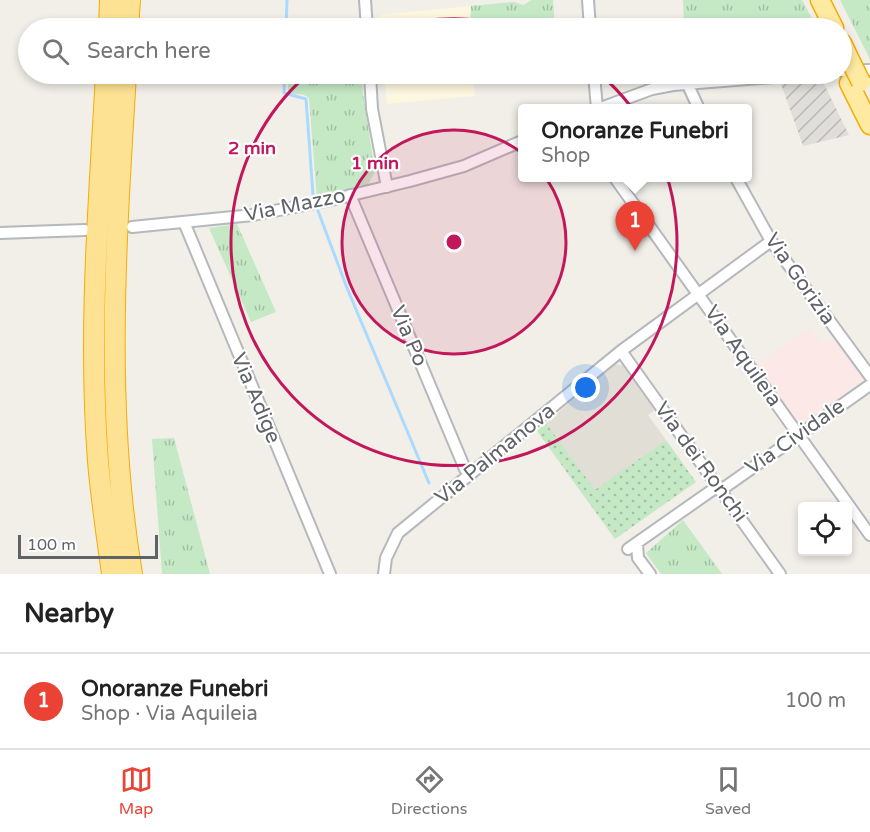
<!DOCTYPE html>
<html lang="en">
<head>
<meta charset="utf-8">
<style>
	:root { --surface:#fff; --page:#f6f6f6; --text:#222; --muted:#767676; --line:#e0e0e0; --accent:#ea4335 }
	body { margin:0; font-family:"Varela Round",sans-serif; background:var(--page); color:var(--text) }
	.controls { position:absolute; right:18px; bottom:18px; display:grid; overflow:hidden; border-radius:6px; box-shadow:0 3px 9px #0003 }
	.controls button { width:54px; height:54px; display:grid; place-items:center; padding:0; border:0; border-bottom:2px solid var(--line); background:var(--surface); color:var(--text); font:30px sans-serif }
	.scale { position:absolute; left:18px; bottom:15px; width:140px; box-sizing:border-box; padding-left:6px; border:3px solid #5f6368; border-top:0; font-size:16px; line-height:21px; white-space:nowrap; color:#5f6368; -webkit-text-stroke:4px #fff; paint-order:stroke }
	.you { position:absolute; left:586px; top:388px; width:21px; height:21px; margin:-15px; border:4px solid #fff; border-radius:50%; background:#1a73e8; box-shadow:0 0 0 9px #1a73e833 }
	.badge { display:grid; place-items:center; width:39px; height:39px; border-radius:50%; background:var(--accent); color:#fff; font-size:20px; font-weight:700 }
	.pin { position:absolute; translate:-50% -50px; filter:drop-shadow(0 2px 3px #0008) }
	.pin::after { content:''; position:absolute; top:32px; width:21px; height:18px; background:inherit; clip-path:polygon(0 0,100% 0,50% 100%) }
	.popup { position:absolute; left:518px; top:104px; width:234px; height:78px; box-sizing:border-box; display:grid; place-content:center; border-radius:6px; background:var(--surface); filter:drop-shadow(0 2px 4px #0005); font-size:20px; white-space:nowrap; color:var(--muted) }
	.popup b { font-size:22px; color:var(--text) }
	.popup::after { content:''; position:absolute; left:50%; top:100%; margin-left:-12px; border:12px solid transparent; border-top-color:var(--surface) }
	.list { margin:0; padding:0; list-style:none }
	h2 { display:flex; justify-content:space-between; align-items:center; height:78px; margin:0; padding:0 24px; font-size:26px }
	h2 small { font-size:20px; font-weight:400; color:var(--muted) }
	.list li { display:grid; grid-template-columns:39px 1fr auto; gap:18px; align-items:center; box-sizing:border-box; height:96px; padding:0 24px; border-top:2px solid var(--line) }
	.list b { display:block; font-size:22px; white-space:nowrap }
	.list p { margin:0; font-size:20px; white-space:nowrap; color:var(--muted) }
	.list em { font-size:20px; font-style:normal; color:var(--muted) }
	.icon { flex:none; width:33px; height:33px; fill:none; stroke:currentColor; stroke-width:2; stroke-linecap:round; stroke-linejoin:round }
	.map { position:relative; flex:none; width:870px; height:574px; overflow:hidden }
	.search { position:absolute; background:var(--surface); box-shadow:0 3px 9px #0003; left:18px; right:18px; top:18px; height:66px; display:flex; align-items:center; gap:15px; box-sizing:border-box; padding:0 21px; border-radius:33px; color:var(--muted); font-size:22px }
	.sheet { height:174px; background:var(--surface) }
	nav { display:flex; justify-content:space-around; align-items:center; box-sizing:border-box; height:84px; border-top:2px solid var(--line); background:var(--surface); font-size:16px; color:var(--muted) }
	nav a { display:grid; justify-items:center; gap:3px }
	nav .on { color:var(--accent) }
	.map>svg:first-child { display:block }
	.commercial { fill:#fef7e0 }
	.industrial { fill:url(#industrial-furrows) }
	.education { fill:#e1ded6 }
	.medical { fill:#fce8e6 }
	.grass { fill:url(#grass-tufts) }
	.park { fill:url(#park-dots) }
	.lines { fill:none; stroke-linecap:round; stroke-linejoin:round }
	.stream { stroke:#aadaff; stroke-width:3 }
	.minor-casing { stroke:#b5b8bc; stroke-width:14 }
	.trunk-casing { stroke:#f9ab00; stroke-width:21 }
	.motorway-casing { stroke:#f9ab00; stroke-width:22 }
	.minor { stroke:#fff; stroke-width:10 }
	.trunk { stroke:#feeaa1; stroke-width:18 }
	.motorway { stroke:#fde293; stroke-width:20 }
	.trunk-bridge-casing { stroke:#f9ab00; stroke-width:21; stroke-linecap:butt }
	.trunk-bridge { stroke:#feeaa1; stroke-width:18 }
	.ring { fill:none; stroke:#c2185b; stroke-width:3 }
	.labels { text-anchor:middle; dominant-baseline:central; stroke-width:4.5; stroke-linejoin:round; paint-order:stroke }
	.street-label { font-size:21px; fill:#5f6368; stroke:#fff }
	.centre { fill:#c2185b; stroke:#fff; stroke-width:3 }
	.ring-label { font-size:18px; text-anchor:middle; font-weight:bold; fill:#c2185b; stroke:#fff; stroke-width:4.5; stroke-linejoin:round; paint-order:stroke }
</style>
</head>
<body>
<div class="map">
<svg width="870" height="574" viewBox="0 0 870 574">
	<defs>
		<pattern id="industrial-furrows" width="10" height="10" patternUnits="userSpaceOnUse" patternTransform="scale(1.5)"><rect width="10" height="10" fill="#e0deda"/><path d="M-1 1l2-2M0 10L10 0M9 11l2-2" fill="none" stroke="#b9b8b5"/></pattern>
		<pattern id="grass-tufts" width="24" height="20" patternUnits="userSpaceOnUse" patternTransform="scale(1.5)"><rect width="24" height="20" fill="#c5e8c5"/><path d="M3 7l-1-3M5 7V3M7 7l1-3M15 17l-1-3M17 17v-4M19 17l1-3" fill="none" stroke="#a3c0a4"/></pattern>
		<pattern id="park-dots" width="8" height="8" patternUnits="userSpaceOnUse" patternTransform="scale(1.5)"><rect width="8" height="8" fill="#c5e8c5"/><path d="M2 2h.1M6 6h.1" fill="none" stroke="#a3c0a4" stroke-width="1.8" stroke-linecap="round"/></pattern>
	</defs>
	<rect width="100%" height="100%" fill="#f1efe8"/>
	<path class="commercial" d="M471,6L470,28H380L379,15Z
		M384,74H472L475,96L387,104Z"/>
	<path class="industrial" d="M823,82L849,135L803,146L781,84Z"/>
	<path class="education" d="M615,364L626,366L656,409L648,415L666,440L595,491L546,423Z"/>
	<path class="medical" d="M810,328L821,342L838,341L863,373L862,381L802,424L796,423L755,366Z"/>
	<path class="grass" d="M532,0H553L555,28H470L471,6L514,2L523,5Z
		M683,0H802L817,28H684Z
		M840,0H870V59Z
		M362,77L363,95L375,172L366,188L317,199L309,98C302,92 295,96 288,92V81Z
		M237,224L276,312L251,322L209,228Z
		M174,438L210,574H162L152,439Z
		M683,520L722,574H661L646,553Z"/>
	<path class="park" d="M546,423L595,490L666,440L696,482L615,539L537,431Z"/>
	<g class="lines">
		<path class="stream" d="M286,28L287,0
			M285,74L284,93L306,99L313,195
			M318,211L347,288L429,483"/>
		<defs>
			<path id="minor" d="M365,0L367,28
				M588,0L590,28
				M842,71L870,70
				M370,74L372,109L387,187
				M594,74L597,109
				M687,83L699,109
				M598,109L652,89L673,85L811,74
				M615,178L870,535
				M736,178L771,241L870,376
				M350,195L465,469L470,476
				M184,222L330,574
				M132,227L253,215L331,200L410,181L464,166L522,141
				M0,233L85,230
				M621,351L780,574
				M721,490L870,385
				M637,544L638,558L650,574
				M628,549L718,486
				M384,574L386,558L398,533L621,351L771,241"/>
			<path id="trunk" d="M820,0L834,28
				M842,43L851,62
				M849,83L870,125"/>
			<path id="motorway" d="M109,28L110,0
				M128,28L130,0
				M106,74C99,202 88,332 98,461C101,499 107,536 112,574
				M126,74C116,241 104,408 132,574"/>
		</defs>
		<use href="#minor" class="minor-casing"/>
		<use href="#trunk" class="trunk-casing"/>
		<use href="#motorway" class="motorway-casing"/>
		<use href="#minor" class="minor"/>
		<use href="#trunk" class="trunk"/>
		<use href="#motorway" class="motorway"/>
		<defs>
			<path id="trunk-bridge" d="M851,62L861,82"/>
		</defs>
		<use href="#trunk-bridge" class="trunk-bridge-casing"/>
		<use href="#trunk-bridge" class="trunk-bridge"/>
	</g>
	<circle cx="454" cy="242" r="112" fill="#c2185b" fill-opacity=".12"/>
	<g class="ring">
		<circle cx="454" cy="242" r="112"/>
		<path d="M391 28A223 223 0 0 1 517 28M600 74A223 223 0 1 1 308 74"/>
	</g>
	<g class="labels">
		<g class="street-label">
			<text transform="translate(295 205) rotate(-11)">Via Mazzo</text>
			<text transform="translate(800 279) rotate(55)">Via Gorizia</text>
			<text transform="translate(409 336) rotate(67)">Via Po</text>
			<text transform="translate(743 356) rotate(55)">Via Aquileia</text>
			<text transform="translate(256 398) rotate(67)">Via Adige</text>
			<text transform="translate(795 437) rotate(-35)">Via Cividale</text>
			<text transform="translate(495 454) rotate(-39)">Via Palmanova</text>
			<text transform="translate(701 462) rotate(54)">Via dei Ronchi</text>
		</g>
	</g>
	<circle cx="454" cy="242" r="9" class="centre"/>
	<g class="ring-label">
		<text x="252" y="154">2 min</text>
		<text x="375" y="169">1 min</text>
	</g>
</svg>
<div class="controls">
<button><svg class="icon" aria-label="locate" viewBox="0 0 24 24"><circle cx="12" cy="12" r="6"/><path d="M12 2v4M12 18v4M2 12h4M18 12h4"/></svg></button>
</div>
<div class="scale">100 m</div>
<div class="you"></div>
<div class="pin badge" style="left:635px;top:251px">1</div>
<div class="popup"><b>Onoranze Funebri</b>Shop</div>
<div class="search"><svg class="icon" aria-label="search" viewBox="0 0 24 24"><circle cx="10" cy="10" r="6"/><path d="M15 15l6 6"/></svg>Search here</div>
</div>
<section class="sheet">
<h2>Nearby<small></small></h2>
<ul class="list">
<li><span class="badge">1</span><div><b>Onoranze Funebri</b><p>Shop · Via Aquileia</p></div><em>100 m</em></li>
</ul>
</section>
<nav>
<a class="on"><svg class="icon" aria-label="map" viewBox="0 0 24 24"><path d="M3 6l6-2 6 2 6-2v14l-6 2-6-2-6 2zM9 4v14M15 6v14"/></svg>Map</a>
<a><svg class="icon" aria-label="directions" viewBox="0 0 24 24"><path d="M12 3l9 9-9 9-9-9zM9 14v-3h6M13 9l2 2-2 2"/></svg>Directions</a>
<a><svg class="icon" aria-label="saved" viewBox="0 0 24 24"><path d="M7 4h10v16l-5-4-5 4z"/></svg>Saved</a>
</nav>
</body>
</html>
